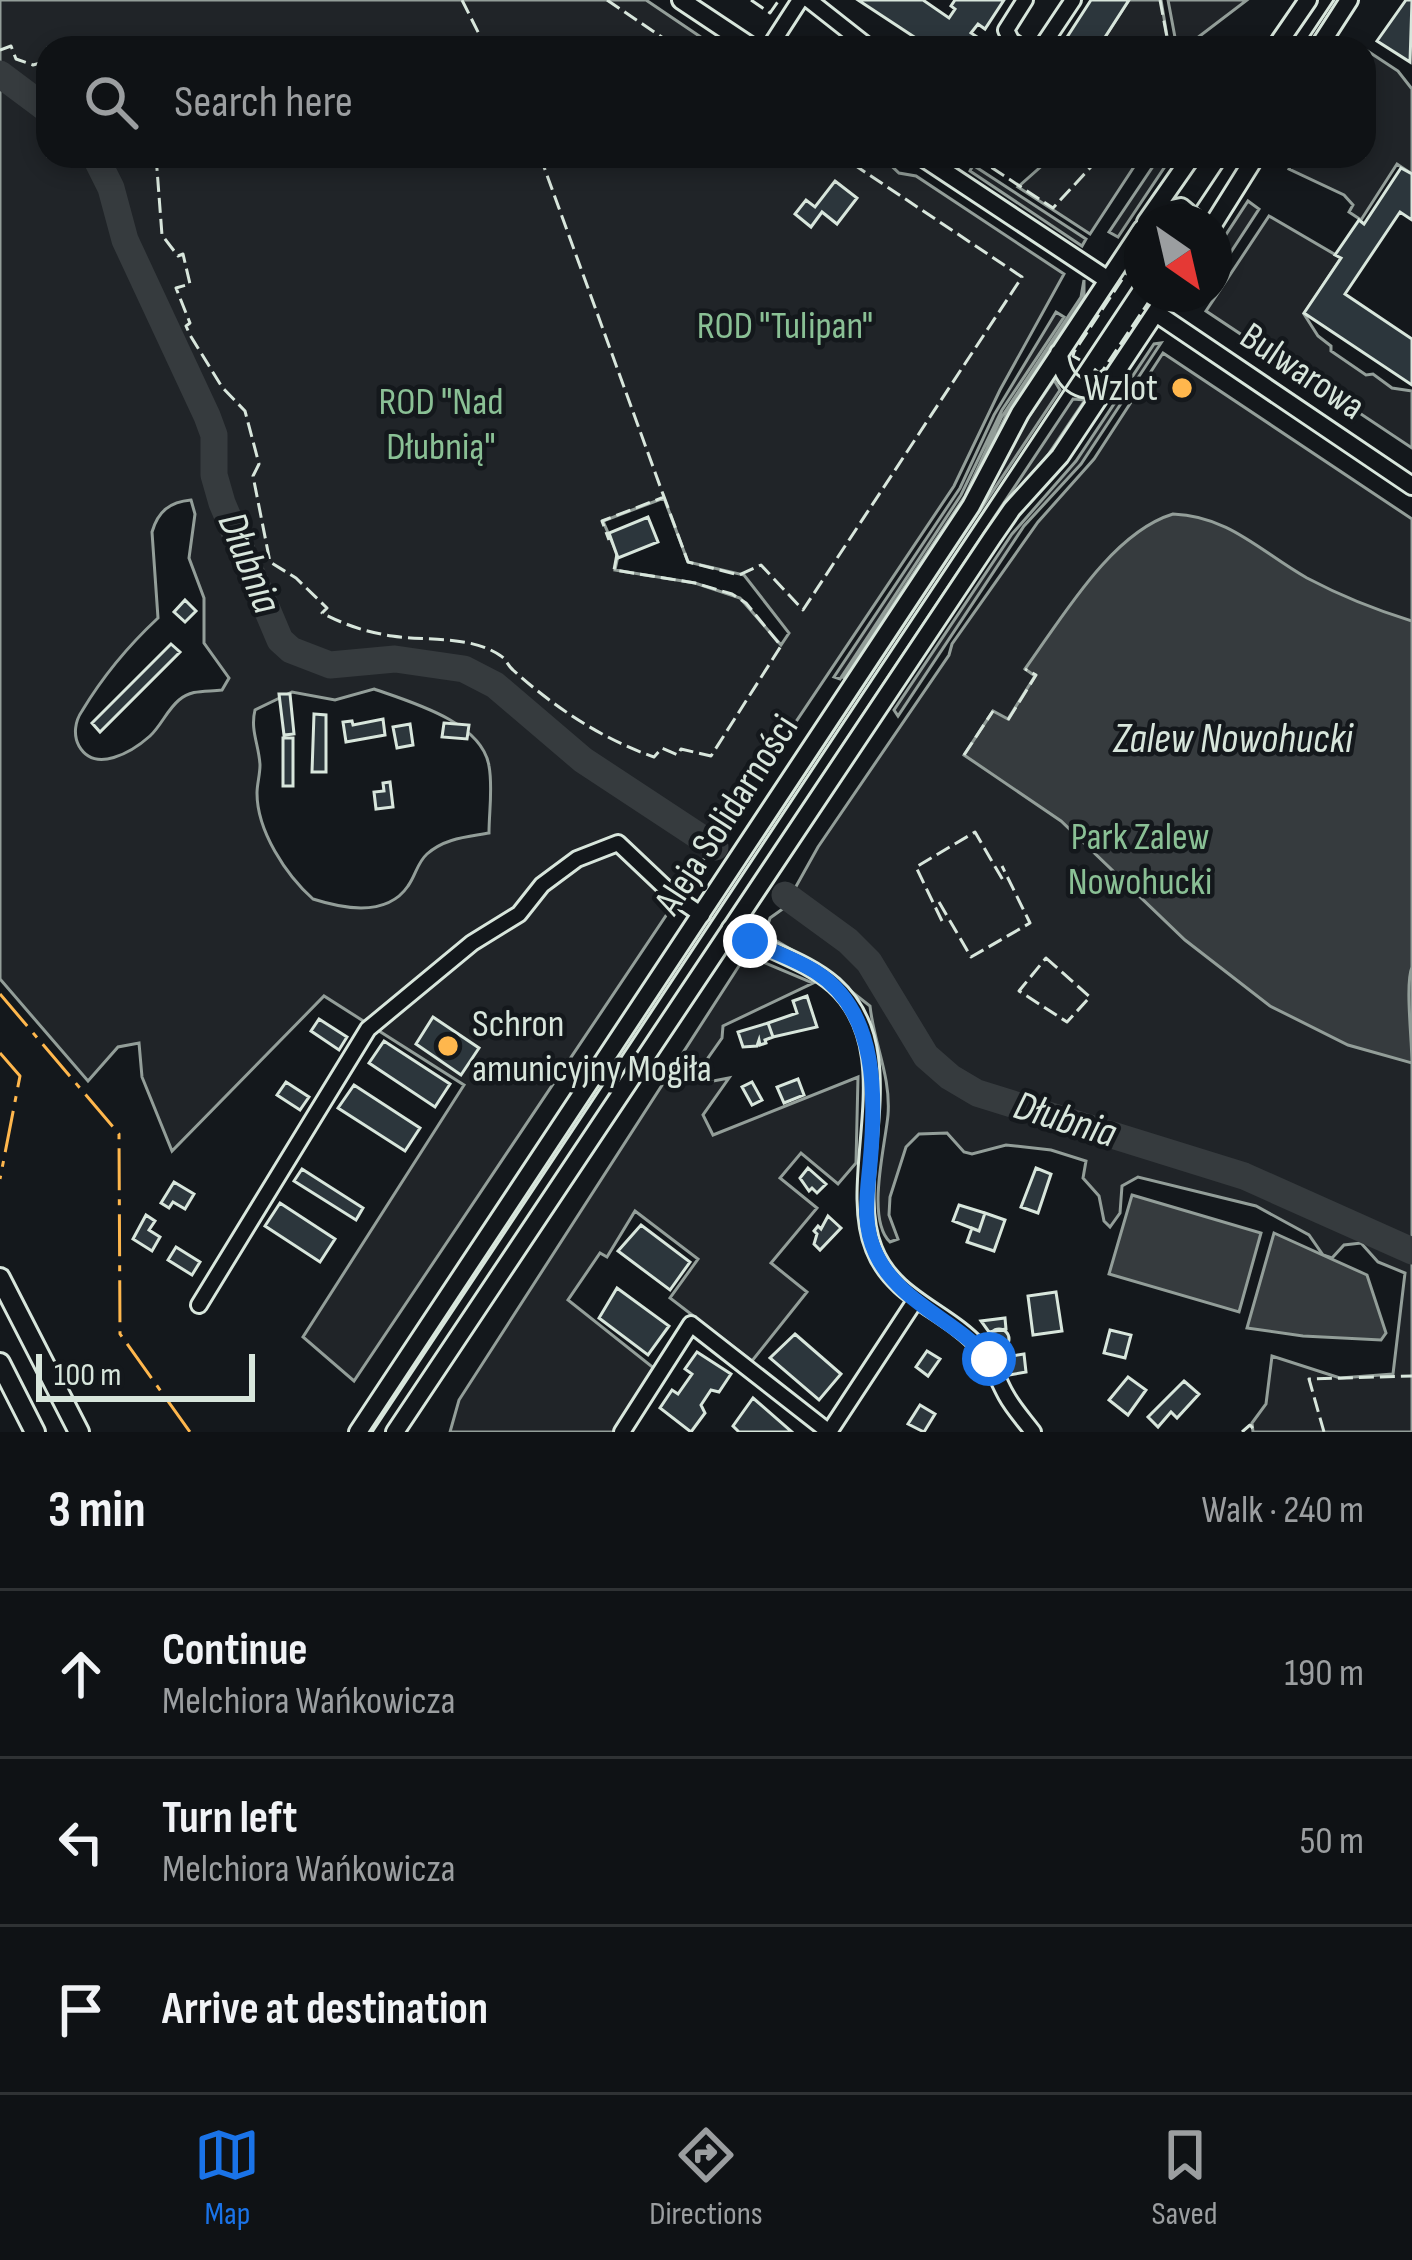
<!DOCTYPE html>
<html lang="en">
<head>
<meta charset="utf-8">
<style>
	:root { --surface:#0f1215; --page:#1d2022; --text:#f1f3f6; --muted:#9b9ea0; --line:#2f3234; --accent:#1a73e8 }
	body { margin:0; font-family:"Sofia Sans Condensed",sans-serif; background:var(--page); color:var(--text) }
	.compass { position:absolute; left:1124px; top:204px; width:108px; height:108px; border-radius:50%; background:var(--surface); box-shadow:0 6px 18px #0003; rotate:146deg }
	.scale { position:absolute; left:36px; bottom:30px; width:219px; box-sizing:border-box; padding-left:12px; border:6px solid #d8e6dc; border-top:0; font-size:33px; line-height:42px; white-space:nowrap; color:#d8e6dc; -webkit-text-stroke:9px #14181c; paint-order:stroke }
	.stop { position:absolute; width:36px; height:36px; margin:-27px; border:9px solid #1a73e8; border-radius:50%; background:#fff }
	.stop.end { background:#1a73e8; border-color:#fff; box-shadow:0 3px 12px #0008 }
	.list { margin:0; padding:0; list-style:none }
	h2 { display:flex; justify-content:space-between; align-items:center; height:156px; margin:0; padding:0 48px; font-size:51px }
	h2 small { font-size:39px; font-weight:400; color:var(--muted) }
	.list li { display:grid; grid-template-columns:78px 1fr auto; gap:36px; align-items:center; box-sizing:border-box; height:168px; padding:0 48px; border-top:3px solid var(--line) }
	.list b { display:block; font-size:45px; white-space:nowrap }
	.list p { margin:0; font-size:39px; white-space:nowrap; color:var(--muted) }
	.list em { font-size:39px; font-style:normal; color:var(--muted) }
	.icon { flex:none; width:66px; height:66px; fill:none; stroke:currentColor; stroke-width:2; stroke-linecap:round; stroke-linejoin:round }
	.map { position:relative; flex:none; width:1412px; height:1432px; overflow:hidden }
	.search { position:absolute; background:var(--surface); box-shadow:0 6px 18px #0003; left:36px; right:36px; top:36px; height:132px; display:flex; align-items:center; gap:30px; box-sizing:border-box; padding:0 42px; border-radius:36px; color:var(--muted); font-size:45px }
	.sheet { height:660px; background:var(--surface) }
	nav { display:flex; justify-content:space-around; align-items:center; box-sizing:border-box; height:168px; border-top:3px solid var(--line); background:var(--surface); font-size:33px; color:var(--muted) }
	nav a { display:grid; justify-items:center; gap:6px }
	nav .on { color:var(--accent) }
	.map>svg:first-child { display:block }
	.green { fill:#202428; stroke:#939e99; stroke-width:3; fill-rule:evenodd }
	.water { fill:#363b3e; stroke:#939e99; stroke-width:3 }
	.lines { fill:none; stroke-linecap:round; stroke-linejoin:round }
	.river { stroke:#363b3e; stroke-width:27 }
	.building { fill:#2c363c; stroke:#d8e6dc; stroke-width:3 }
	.minor-casing { stroke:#d8e6dc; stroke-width:20 }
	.tertiary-casing { stroke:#d8e6dc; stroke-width:22 }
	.secondary-casing { stroke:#d8e6dc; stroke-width:24 }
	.minor { stroke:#14181c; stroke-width:14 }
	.tertiary { stroke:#14181c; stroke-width:16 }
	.secondary { stroke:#14181c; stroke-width:18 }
	.tram { stroke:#d8e6dc; stroke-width:3 }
	.fence { stroke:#d8e6dc; stroke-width:3; stroke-dasharray:15 6; stroke-linecap:butt }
	.power { stroke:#ffb74d; stroke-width:3; stroke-dasharray:42 9 6 9; stroke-linecap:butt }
	.route { stroke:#1a73e8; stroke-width:15 }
	.poi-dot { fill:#ffb74d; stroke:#14181c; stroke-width:4.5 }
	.labels { text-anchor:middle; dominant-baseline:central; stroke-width:9; stroke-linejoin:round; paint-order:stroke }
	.park-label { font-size:39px; fill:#8ac095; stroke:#14181c }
	.street-label { font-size:39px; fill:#d8e6dc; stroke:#14181c }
	.poi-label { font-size:39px; fill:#d8e6dc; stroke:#14181c; text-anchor:end }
	.water-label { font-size:42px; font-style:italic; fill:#d8e6dc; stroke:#14181c }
</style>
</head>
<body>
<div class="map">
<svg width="1412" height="1432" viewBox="0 0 1412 1432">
	<rect width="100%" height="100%" fill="#14181c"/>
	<path class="green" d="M0,0H646L717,48H48V156H881L899,173L916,176L1064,274L1000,390L954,486L354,1381L303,1337L464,1085L324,996L172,1151L142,1077L139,1043L118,1047L88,1081L0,979ZM664,498L688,562L744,575L789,633L781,645L740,598L695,583L615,570L618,556L603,521ZM191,500L195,514L189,558L204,598V643L229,678L222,690C206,692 192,689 179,700C167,710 161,726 150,736C132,752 95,774 79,746C73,735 75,721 82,711C103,676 128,646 158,618L152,532C158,511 170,502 191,500ZM374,689C411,702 482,722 489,766C493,787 489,812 489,833C467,837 445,838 427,854C417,863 416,875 408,886C387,917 344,909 313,899C286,875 257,831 257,793C257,784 260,775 260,765C259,745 250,730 255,710L292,692L335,700Z
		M1129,0H1161L1169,48H1098Z
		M1168,0H1247L1184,48H1177Z
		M1366,50L1398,71L1412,89V174L1397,164L1361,220L1349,212L1353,205L1344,195L1289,169L1296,156H1364Z
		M959,156L1086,239L1082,246L970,171L972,167L956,162Z
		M1053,156H1141L1090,234L1018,187Z
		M1160,156H1172L1118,237L1109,232Z
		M1248,201L1259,209L1214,278V253Z
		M1269,216L1341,258L1304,314L1318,336L1331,346V351L1366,375L1373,374L1392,388L1412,391V448L1206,311Z
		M1084,280V298L1008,412L966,496L843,679L965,496L1001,418L1081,297Z
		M1056,312L1064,317L1002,410L961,495L840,679L834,677L960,488L994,415Z
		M1161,343L1081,464L1024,526L898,716L894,710L1012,534L1076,461L1154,344Z
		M1163,353L1412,519V1432H1253L1252,1423L1266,1404L1272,1356L1340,1378L1393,1374L1405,1273L1378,1262L1361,1243L1344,1245L1332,1258L1323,1255L1309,1235L1256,1206L1138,1177L1122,1186L1120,1213L1110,1227L1104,1221L1099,1196L1083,1178L1086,1161L1051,1150L1006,1145L972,1154L964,1152L947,1133L919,1134L906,1147L890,1197L889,1215L898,1239L890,1242C866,1219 885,1147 888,1115C891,1076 874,1044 870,1006L819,966L765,934L770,918L784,908L818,847L949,655L952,644L1038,522L1094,459Z
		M1054,380L1060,390L758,845L984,500L1016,436Z
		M1073,399L1085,400L1048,455L1002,509L779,841Z
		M746,955L813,983L723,1026L722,1038L708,1058V1082L729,1078L703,1115L713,1135L858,1077L856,1163L838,1184L801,1153L780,1178L817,1208L771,1263L807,1292L752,1361L670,1298L698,1259L635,1211L607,1257L600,1253L568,1300L655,1369L614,1432H450L459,1400Z"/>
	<path class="water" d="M1173,514C1229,516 1261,552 1307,578C1341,596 1376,610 1412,621V967C1405,984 1412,1039 1412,1063L1348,1045L1270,1006L1185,940L1061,821L964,755L993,711L1008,719L1035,676L1025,669C1062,618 1111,533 1173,514Z
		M1132,1195L1261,1233L1239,1312L1109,1274Z
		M1274,1233L1367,1275L1386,1333L1381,1340L1303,1336L1247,1328Z"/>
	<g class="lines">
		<path class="river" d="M0,74L48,110
			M95,156L111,188L125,240L207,416L214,435V475L222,503L280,640L291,650L330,665L395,659L464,669L495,685L583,760L715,847
			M785,895L848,941L869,962L926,1056L950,1077L977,1093L1244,1176L1412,1251"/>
	</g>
	<path class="building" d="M858,0H923L949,18L955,9L951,6L955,0H1004L985,29L978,24L971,33L994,48H931Z
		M1091,0H1129L1098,48H1060Z
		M1406,0H1412L1410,62L1377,41Z
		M1401,168L1412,174V220L1400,212L1345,294L1412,339V385L1304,313L1341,258L1335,255L1359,220L1364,224Z
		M835,181L857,198L837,224L822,212L811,227L795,214L806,200L815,207Z
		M648,517L658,542L618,558L609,533Z
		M185,600L196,611L185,622L174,612Z
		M171,644L180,652L100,732L92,723Z
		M279,694H290L294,734L284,735Z
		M314,714L326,715V772H312Z
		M383,719L385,735L346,742L343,722L352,721L353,725Z
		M444,723L469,725L467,739L442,737Z
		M410,724L413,745L397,748L393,727Z
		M283,738H293V786H283Z
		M390,782L393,807L376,809L374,792L384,791L383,783Z
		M807,996L817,1027L773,1037L768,1023L797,1013L793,1001Z
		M433,1017L479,1048L461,1075L416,1044Z
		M319,1019L347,1037L339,1050L311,1031Z
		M768,1023L773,1037L765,1040L766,1043L760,1045L759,1040L757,1046L743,1047L738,1032Z
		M384,1041L450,1084L435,1107L369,1063Z
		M798,1079L804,1095L784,1103L777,1087Z
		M286,1082L309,1097L300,1110L277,1095Z
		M752,1082L762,1100L752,1105L742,1087Z
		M354,1085L420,1128L405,1151L338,1108Z
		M808,1168L826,1184L817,1193L812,1188L809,1191L800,1178Z
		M1036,1168L1051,1174L1038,1213L1021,1207Z
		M302,1169L363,1208L356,1220L294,1181Z
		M174,1182L194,1194L185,1209L173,1202L169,1208L161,1203Z
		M280,1203L335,1239L320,1262L265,1226Z
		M959,1205L985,1213L979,1231L953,1221Z
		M985,1213L1005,1220L994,1251L967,1242L972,1228L979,1231Z
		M146,1215L155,1221L149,1230L160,1237L152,1251L133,1239Z
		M828,1216L841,1228L820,1250L814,1244L817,1234L814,1231L818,1226L821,1229Z
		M641,1225L690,1262L670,1290L618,1251Z
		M176,1247L200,1262L192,1275L168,1260Z
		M617,1288L669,1326L648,1355L599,1318Z
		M1056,1292L1062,1331L1033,1335L1028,1296Z
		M1005,1318L1006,1329L989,1332L981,1321Z
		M989 1339a10 10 0 1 1 20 0a10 10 0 1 1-20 0Z
		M1110,1330L1131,1335L1125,1358L1104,1353Z
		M795,1334L841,1374L819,1400L770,1358Z
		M927,1351L940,1359L928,1376L916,1367Z
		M697,1352L731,1374L719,1392L711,1390L701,1405L705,1413L691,1432L660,1408L672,1390L678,1394L692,1374L685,1369Z
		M1024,1354L1026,1372L1009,1375L1006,1357Z
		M1128,1377L1146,1390L1128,1415L1109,1400Z
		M1184,1381L1199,1394L1177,1418L1171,1412L1158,1427L1148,1417Z
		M753,1398L792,1432H739L733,1426Z
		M920,1405L935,1414L924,1432L908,1424Z"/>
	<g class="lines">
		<defs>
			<path id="minor" d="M809,0L870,48
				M769,48L800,0
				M1022,48L1011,40L1006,30L1025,0
				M1041,48L1073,0
				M730,928C763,950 804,959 834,985C909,1052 844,1175 874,1249C893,1298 947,1311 979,1347C992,1361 997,1379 1006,1395C1013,1408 1024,1420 1033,1432
				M199,1305L368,1029L472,943L519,914L542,885L577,859L618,843L674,896L702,915
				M622,1432L691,1324L829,1432
				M829,1432L915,1301"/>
			<path id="tertiary" d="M681,0L753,48
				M1275,48L1308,0
				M1318,48L1349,0
				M921,156L1108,280
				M1153,213L1181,207L1199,222
				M1146,222L1192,156
				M1214,223L1256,156
				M1156,313L1412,486
				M1059,353C1062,384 1083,398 1111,382
				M358,1432L971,506L1020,413L1142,229
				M395,1432L992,538L1012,509L1060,456L1168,294"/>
			<path id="secondary" d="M0,1278L79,1432
				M0,1363L35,1432"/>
		</defs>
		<use href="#minor" class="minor-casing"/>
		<use href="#tertiary" class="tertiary-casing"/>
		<use href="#secondary" class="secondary-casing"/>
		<use href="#minor" class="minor"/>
		<use href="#tertiary" class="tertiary"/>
		<use href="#secondary" class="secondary"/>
		<path class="tram" d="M1302,48L1334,0
			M1186,222L1230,156
			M372,1432L1142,273"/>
		<path class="fence" d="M462,0L486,48
			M607,0L678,48
			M751,0L770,13L779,0
			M1160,0L1169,48
			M0,50L11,46L16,59L33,65L48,61
			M156,156L162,235L178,256L183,254L190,284L176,288L190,323L186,326L190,335L222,387L245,411L259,464L253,476L270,562L296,578L327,608L322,613C345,625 366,632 392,636C426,641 471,635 501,656C506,659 508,666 513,670C554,707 602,739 654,757L662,748L678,755L681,749L711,756L781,646L746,603L732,594L695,583L614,570L617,554
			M540,156L664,497L602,521L609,540
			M974,156L1053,208L1101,156
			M1080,360L1073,356L1074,352L1131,266
			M1094,369L1099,373L1103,370L1154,294
			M663,494L688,562L739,575L761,565L803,610L1022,277L841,156
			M1008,720L1036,675L1025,669
			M964,755L993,711
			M939,902L971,957L1030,923L1002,866
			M942,921L916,867L975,832L1004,882
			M1046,958L1090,997L1067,1022L1019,991Z
			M1242,1432L1250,1425L1256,1432
			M1324,1432L1309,1379L1412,1376"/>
		<path class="power" d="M0,994L119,1134L120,1334L190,1432
			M0,1053L20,1076L0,1179"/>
	</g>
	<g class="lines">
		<path class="route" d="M750,941C771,951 796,959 816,972C879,1012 876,1099 870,1164C867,1195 862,1225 876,1254C899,1303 956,1320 989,1359"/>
	</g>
	<g class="poi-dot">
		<circle cx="1182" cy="388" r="12"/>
		<circle cx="448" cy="1046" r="12"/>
	</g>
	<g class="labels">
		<g class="park-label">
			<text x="785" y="326">ROD "Tulipan"</text>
			<text x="441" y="402">ROD "Nad<tspan x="441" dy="45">Dłubnią"</tspan></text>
			<text x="1140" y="837">Park Zalew<tspan x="1140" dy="45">Nowohucki</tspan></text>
		</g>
		<g class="street-label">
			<text transform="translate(1302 372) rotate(34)">Bulwarowa</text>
			<text transform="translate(727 815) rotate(-57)">Aleja Solidarności</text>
		</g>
		<g class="poi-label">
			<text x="1158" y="388">Wzlot</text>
			<text x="472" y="1024" text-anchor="start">Schron<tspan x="472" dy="45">amunicyjny Mogiła</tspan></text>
		</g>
		<g class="water-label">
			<text transform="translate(249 563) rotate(68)">Dłubnia</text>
			<text x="1233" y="739">Zalew Nowohucki</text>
			<text transform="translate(1065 1120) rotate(17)">Dłubnia</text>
		</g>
	</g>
</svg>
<svg class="compass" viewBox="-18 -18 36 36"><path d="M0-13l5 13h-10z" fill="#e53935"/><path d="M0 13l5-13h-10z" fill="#9b9ea0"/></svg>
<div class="scale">100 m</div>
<div class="stop" style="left:989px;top:1359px"></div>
<div class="stop end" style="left:750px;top:941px"></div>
<div class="search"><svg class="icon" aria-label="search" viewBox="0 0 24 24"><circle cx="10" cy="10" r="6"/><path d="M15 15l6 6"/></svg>Search here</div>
</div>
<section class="sheet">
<h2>3 min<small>Walk · 240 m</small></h2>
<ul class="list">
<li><svg class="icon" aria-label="ahead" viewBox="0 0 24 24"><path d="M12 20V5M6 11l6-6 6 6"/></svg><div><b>Continue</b><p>Melchiora Wańkowicza</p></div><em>190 m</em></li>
<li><svg class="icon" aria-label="left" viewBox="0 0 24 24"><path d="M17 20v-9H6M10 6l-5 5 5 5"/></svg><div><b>Turn left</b><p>Melchiora Wańkowicza</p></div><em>50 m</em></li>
<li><svg class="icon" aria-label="arrive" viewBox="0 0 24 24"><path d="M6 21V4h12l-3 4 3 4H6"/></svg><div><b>Arrive at destination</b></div></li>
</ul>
</section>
<nav>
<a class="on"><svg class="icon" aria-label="map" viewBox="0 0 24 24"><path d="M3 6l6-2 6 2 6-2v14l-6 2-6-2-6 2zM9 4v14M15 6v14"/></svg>Map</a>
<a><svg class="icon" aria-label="directions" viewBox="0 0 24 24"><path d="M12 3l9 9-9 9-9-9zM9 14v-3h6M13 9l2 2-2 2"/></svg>Directions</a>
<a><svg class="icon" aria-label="saved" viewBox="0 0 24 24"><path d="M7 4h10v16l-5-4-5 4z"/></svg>Saved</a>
</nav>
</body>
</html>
